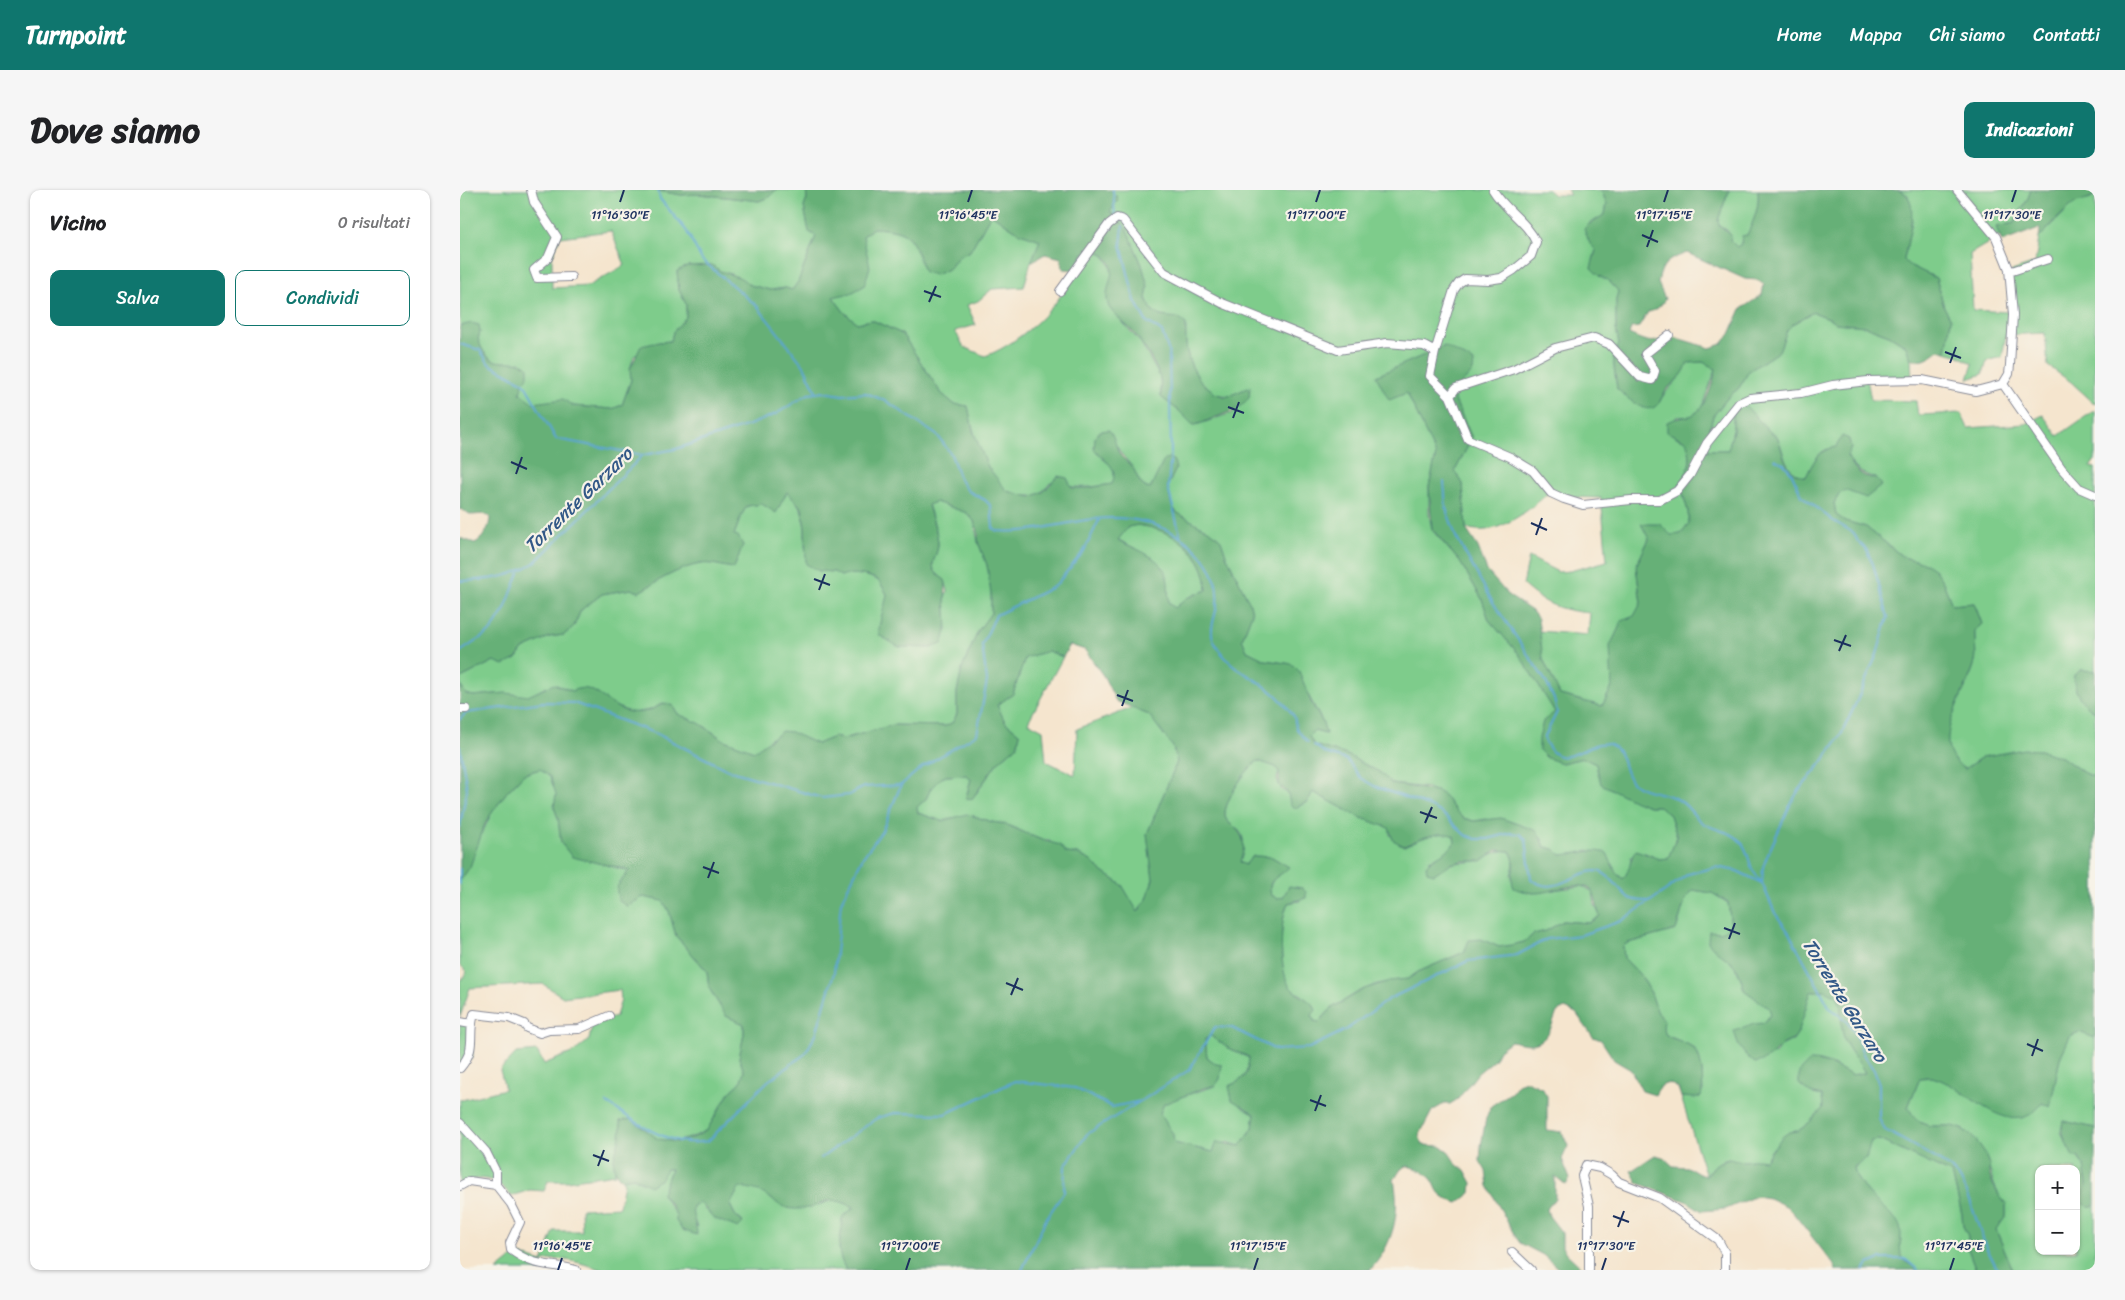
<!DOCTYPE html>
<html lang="it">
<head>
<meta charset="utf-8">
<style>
	:root { --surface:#fff; --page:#f6f6f6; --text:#202124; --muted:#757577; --line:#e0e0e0; --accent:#0f766e }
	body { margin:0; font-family:Sriracha,sans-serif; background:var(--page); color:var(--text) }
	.controls { position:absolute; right:15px; bottom:15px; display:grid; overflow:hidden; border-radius:10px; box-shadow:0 1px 4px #0004 }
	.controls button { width:45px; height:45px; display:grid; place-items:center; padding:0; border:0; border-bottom:1px solid var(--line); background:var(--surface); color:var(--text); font:25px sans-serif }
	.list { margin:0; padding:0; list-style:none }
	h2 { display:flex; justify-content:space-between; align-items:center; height:65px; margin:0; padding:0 20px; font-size:21px }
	h2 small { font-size:16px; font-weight:400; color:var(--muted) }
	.actions { display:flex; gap:10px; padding:15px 20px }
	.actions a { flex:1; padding:11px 0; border:1px solid var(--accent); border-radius:10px; text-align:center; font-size:18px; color:var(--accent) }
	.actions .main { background:var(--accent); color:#fff }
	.map { position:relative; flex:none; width:1635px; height:1080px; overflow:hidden; border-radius:10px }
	header { display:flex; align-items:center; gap:30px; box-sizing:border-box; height:70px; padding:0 25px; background:var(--accent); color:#fff }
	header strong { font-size:24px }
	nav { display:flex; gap:28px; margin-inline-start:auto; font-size:18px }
	.intro { display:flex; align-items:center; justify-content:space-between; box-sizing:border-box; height:120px; padding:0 30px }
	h1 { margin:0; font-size:35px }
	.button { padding:12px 22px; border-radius:10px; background:var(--accent); color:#fff; font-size:18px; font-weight:700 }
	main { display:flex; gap:30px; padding:0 30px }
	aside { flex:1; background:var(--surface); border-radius:10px; box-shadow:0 1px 4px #0004 }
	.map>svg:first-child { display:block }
	.green { fill:#7ecc8b; stroke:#4c7e74; fill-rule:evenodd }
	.forest { fill:#66b077; stroke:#40706a; fill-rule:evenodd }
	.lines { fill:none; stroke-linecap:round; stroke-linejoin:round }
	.stream { stroke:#5ca5d3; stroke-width:2 }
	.minor-casing { stroke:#888a96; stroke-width:10 }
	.minor { stroke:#fff; stroke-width:8 }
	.ticks { fill:none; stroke:#1b2f5e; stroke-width:2 }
	.labels { text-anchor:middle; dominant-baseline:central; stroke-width:4.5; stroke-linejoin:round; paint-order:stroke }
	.water-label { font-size:19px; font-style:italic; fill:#325887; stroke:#f7f3e8 }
	.ticks-label { font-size:12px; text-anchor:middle; fill:#1b2f5e; stroke:#f7f3e8; stroke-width:4.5; stroke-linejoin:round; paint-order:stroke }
</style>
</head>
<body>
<header>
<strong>Turnpoint</strong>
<nav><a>Home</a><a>Mappa</a><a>Chi siamo</a><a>Contatti</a></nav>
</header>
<div class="intro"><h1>Dove siamo</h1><a class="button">Indicazioni</a></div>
<main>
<aside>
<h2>Vicino<small>0 risultati</small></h2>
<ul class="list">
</ul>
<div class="actions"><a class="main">Salva</a><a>Condividi</a></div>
</aside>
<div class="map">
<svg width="1635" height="1080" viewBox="0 0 1635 1080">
	<rect width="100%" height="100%" fill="#f7f3e8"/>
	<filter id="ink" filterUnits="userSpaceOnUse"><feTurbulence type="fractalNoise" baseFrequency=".02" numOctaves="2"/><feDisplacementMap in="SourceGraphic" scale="10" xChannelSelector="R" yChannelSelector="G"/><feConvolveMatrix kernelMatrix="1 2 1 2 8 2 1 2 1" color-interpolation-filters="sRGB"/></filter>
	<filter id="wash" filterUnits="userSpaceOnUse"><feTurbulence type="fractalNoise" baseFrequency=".0096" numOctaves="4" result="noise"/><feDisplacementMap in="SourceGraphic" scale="20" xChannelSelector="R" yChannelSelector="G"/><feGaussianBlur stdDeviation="1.12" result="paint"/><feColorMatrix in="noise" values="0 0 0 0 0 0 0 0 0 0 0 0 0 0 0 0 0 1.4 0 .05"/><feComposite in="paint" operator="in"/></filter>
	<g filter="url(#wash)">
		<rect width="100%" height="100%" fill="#f5e5ce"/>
		<path class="green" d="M0,0H193L221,5L239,4L299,11L309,7L316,0H346L347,9L344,17L349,41L356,46L338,92L332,100L326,98L310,100L290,95L271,84L260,81L251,75L228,76L217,81L219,100L226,114V127L213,142L211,151L199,152L174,166L170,179L171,190L162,215L152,219L73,213L60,203L63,192L61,172C38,174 26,173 18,149L20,142L0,136ZM151,41L165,75L128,96L92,98V68L100,47Z
			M651,0H1088L1094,5H1110L1107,0H1141L1147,14L1145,24L1137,30L1130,32V54L1136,60L1133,70L1139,86L1149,91L1158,101L1156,110V139L1159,154L1154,166V176L1157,199L1199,213C1207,196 1221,191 1228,173L1243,172L1256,179L1241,219L1231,226L1216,227V247L1226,251C1233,268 1230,280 1220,294L1228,321L1229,334L1221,344L1189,349L1176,376L1181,413L1152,477V497L1142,516L1100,505L1083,469L1079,441L1128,445L1130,423C1100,420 1085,415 1063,395L1069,367L1098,382L1110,381L1147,371L1141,308L1105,307L1092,299C1078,314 1047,338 1026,340C1019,341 1012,339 1006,339L1003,294L995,281L1012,248L992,204L985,156L917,186L947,203L976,265L969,297V324L972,340L1000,372L1022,409L1029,430L1059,464L1095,522L1102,573L1123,568L1136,574L1138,584L1189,616H1199L1210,625L1217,647L1208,668L1199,669L1183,662L1171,667L1169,681L1163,689L1156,683L1153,674L1128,660L1114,665H1101L1094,659L1085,657L1082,649L1026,629L1014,631L1003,628L994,619L985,606L968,598L932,594L921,583L887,565L854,555L849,546L854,541L865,544L863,533L832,474L805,470L787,461L782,449L792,423L790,414L766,365L761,350L753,343L716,322L711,313L708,295L716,279L695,290L690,299C678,296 678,285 672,277C667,269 661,266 657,256L642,268L654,278L655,287L653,294C628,298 614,299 590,293C582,304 574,308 561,305C556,303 550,303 546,300C524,280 513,244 508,216L494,214L481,203L442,144L412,130L397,133L384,122L373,107L406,61L403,46L413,38C452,40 452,47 464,82L489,79L498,67L510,61L531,24L558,42L581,50L571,72L564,97L532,99L518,111L507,115L516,135L495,141L504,157L525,166C550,158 587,127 601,105C610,92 616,77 623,63L635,60C659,71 651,95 649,117L681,153L700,187L701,207L719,221L733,235C747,233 759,226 773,223L784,199C773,206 766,207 754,203C750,197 744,196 740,190C726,170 725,157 726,134L708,127L700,126L692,120L686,108L688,97L682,75L667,40L660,30L650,22L656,5Z
			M1269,0H1298C1300,16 1294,31 1287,45L1282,46L1281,54L1277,57L1270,50L1268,41L1259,35L1258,30Z
			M1438,0H1571L1568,8L1554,33L1537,37L1540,46L1510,64L1513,120L1549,122L1552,81L1575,73L1579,48L1611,16L1617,11L1632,8L1635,4V214L1611,192L1588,176L1585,143L1546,145L1542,167L1527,171L1523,184L1508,189L1513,174L1497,165L1486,162L1491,129L1484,117L1476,88L1449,75L1444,70L1452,31L1448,5Z
			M1353,122L1369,128L1376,133L1405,136L1429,145L1445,155L1451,169L1452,188L1407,189L1411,210L1456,211L1458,225L1501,223L1508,238L1565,234L1583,225L1598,246L1635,220V270L1630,277L1635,278V481L1621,480L1614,485C1613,500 1621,514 1635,521V587L1624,583L1603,568L1580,560L1522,567L1504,579C1463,556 1510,500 1515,471C1517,464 1514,448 1515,440L1522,434L1514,413L1492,415L1483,392L1475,381L1465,373L1443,367L1406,337L1385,331L1376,325L1374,313L1380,303L1416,288C1401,284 1395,280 1387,266L1391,258C1361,256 1359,261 1346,287C1324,283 1325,263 1317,246L1311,243L1288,219L1273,222V241L1268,260H1247L1246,253L1253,226L1269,206L1279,198L1289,181L1319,161L1327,140L1334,133Z
			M327,302L341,318L345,338V357L359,381L374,382L381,386C389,382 409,385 417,390C421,393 424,400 427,404L424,423L419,436L458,457L470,458L487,440L485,406L488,401L485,390C463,376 478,370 478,353C477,340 472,327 468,314L476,312L507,323L514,331L518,352L527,375L531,403V423L518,441L502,479L497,502V524L493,532L486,536L433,535L383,549L374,547L357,554L346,549L311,548L305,555L294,561L264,550L244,536L218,524L213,516L204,513L190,520L172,523L150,514L143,508L112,501L103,497H86L68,507L35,504L13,506L6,504L0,495L1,488L34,471L56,469L63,459L89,447L104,445L114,436L121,420L142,404L171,399L179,402C198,391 218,378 240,374C252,372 263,377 274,378L283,355L274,345L282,324L287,316L302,314L313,320L317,318Z
			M678,335C714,340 746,362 747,400L727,408L715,418L709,414L707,386L693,368L657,349L668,337Z
			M588,461L603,467L568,532L583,540L586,571L615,585L617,539L672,518L689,525L697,534L713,557L717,572L687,644L693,689L687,709L681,716L678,723L662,695L640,680L631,671L617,664L606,663L588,650L579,649L545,634L532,632L514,626H501L482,631L458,623L456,617L466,609L471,598L480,589L486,586L506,585L511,589L506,607L516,604L537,573L557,556L560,544L545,532L537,515L553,504L565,467Z
			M798,571L816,577L819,582L817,589L822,600L828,603L835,618L847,612L853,602L899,627L930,638V645L944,656C958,650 979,638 994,646L995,652L987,663L969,671L984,677C995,671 1005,673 1016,671C1031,668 1033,659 1050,661L1055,672L1051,685L1060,700L1072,703L1122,696L1133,702L1135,715L1140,726L1129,733L1103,731L1086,741L1074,744L1064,752L1052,755L1039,757L1021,749L1004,762L958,782L948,789L917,794L898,802L872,818L859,832L854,831C852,822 849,812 843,806C840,803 835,803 832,800C818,787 819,731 828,713L840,711L827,702L823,707L817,708L811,705C807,690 818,686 828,677L812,667L793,666L785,675L780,672C783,663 786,650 780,642C777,637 769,635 766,629C759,617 787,577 798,571Z
			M80,579L90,587L97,604L94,617L98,628L101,653L112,666L169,681L164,688L159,692L167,716L183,707L203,711L209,721L216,746L247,781L249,798L266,826L284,834V844L279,868L284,881L280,893L269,903L247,940L235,946L216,952L198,949L171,929L160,931C165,952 150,962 155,984L107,991H88L84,1001L70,1000L51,1006C37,988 21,984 0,994V909L2,910L45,899L40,880L56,863L77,861L84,874L114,862L129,850L132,836L156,826L161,810L160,800L103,807L83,794L10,798L0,827V792L7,782L0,775V691L31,624L46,603L64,584Z
			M1233,700L1252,703L1268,713L1271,736L1261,742L1254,759C1271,770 1280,780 1284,800L1309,817L1311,824L1304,833L1283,837L1315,864L1321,856L1333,850L1339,841L1342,826L1351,801L1364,800L1377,805C1384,820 1379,830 1384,846C1387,860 1399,870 1405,883L1391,885L1373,875L1360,871L1350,903L1362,906L1363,918L1349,933L1338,941L1329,942L1313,958L1305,970C1298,970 1292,970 1285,971C1280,972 1274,968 1269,969C1259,970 1251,978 1246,986L1221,907H1228L1243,901L1242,882L1238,864L1234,858L1229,855L1206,845L1203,838L1201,826L1197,821L1191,803L1182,787L1164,768L1163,756L1168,753L1216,740L1225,710Z
			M0,831L11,832L13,868L0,875Z
			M1619,842L1635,848V938L1603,931L1601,941L1604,949L1624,976L1627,995L1624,1001L1631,1017L1635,1014V1080H1553L1536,1040L1546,1026V1014C1524,990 1535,961 1505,941C1485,927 1465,950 1448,917L1460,888L1473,887L1486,892L1533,921L1582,913L1590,917L1600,868L1610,846ZM1579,979H1616V1061H1579Z
			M751,846L770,859L789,868C787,885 785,889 769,896L783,918L795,923L793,938L780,956L767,952L753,962L714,953L700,923L704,913L714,909L755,896L756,874L747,867L745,850Z
			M1419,950L1492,984L1502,1024L1503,1036L1508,1046V1059L1516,1080H1458L1444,1070L1439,1061L1441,1049C1436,1040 1431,1030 1425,1022C1415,1007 1396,996 1394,978L1406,968L1411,951Z
			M206,979H211L202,1004L216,1025L237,1037L232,1025L233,1016L240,1011L245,1020L283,1032L275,1025L270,1015L279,998L290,997L303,1002L319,1014L358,1015L375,1009L394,1017L382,1028C383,1051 373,1056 386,1080H143C123,1074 101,1065 82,1072L91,1080H37L57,1064L82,1072L94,1041H122L121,1019L159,1017L164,993L161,989L174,987L181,992L201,989Z"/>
		<path class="forest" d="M193,0H316L309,7L299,11L239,4L221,5Z
			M346,0H651L656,5L658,10L650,22L660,30L667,40L682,75L688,97L686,109L692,120L700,126L718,128L726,134C725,157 726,170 740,190C744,196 750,197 754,203L766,207L790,197L789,208C775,222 776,219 759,226C749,229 743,234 733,235L719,221L701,207C701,201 701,194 700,188C697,176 681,151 673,142C666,134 654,126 649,117C639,96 669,76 635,60L623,63L615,80L603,79L601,68L585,64L571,72L580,50L558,42L531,24L510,61L498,67L489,79L475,85L464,82C452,47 452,40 413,38L403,46L410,77L404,96L391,103L373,107L384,122L397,133L412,130L442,144L481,203L494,214L508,216L513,241L528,277L547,301L571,307L583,302L598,286L607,288L612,298H628L652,294C659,276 645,272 634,259L635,247L640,241L649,240C656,248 655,258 661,266C664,270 670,273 673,278C678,286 679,297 690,299L703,272L709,267L714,271L716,279L708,295L711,313L716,322L753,343L761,350L766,365L790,414L792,423L782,449L787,461L805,470L832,474L839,481L851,512L863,533L866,544L854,541L849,546L854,555L887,565L921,583L932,594L977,601L985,606L994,619L1003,628L1014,631L1041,628L1077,641L1085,657L1094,659L1101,665C1118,664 1131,658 1147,663L1156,683L1163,689C1171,679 1169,670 1176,660L1199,669L1208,668L1217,647L1210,625L1199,616H1189L1175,611L1141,594L1136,574L1123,568L1102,573L1087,568L1079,560V548L1083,531L1095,522L1059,464L1029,430L1022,409L1000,372L972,339L969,297L976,265L947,203L929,210L916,186L985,156L1014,172L1013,181L992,204L1012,248L995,281L1003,294L1006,339L1018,357L1027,381L1049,406L1072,421L1078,429L1083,469L1100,505L1142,516L1152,497L1150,456L1162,431L1174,426L1181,413L1176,376L1189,349L1181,334H1200L1211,345L1221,344L1229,334L1228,321L1220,294C1230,280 1233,268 1226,251L1207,242V232C1215,228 1221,228 1230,226C1245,222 1253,193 1256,179L1243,172L1228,173C1221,191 1213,190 1204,203C1202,206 1201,210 1199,213C1187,229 1167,207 1157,199L1154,176V166L1159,154L1156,139V110L1158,101L1149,91L1139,86L1131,78L1136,60L1130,54L1124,39C1130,32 1137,30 1145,24L1147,14L1141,0H1269L1258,30L1259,35L1271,45L1270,50L1277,57L1281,54L1282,46L1287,45C1294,30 1300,16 1298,0H1409C1419,2 1427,0 1437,0C1464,4 1446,53 1444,70L1449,75L1476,88L1484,117L1491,129L1486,162L1479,160C1470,167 1463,172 1451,169L1445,155L1429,145L1405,136L1376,133L1369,128L1353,122L1334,133L1327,140L1319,161L1289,181L1279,198L1269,206L1253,226L1246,253L1247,260H1268L1273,241V222L1284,214L1311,243L1317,246C1324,263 1324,284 1346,287C1353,272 1359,259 1376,257L1382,246L1389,249L1391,258L1387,266C1391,272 1394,279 1400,283C1409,290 1413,284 1422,295L1406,308L1387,301L1380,303L1374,313L1376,325L1385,331L1406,337L1443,367L1465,373L1475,380L1483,392L1492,415L1514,413L1522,434L1515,440C1514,448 1517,465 1515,471C1509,500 1464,556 1505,579L1522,567L1564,559L1580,560L1603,568L1624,583L1635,587V848L1619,842L1610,846L1600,868L1590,917L1582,913C1552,956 1507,897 1475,888C1471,886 1465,887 1460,888L1448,917C1465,950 1484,927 1505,941C1514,947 1526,961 1529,972C1530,975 1529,980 1529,983C1532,995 1539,1006 1546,1014V1026L1536,1040L1553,1080H1516L1508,1059V1046L1503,1036L1502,1024L1492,984L1419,950L1411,951L1406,968L1394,977C1396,999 1424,1016 1437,1031C1446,1043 1436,1057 1443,1068C1446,1073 1453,1076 1458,1080H1375L1374,1075L1334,1024L1326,1016L1309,1008L1296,1006L1266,1019L1242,1021L1228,1012L1178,993L1171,981L1195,965L1203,967L1213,976L1227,977L1239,984L1246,986L1256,974L1269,969L1284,971L1298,969L1305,970L1322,947L1329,942L1338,941L1349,933L1363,918L1362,906L1350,903L1339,894V882L1350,871C1366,871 1377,877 1391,885L1405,883C1399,871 1388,861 1384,848C1379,831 1384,821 1377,805L1364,800L1351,802C1346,814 1341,841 1334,848C1330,852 1324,853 1321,856C1311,865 1309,870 1295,873C1281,862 1279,858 1274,841L1294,834L1304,833L1311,824L1309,818L1284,800C1277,766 1265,773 1248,752L1249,741L1261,742L1271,736L1268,712L1252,703L1233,700L1225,710L1216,740L1168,753L1163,756L1164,768L1182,787L1191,803L1197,821L1204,831L1203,838L1206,845C1214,850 1224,851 1232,857C1243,864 1244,895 1241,907L1235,908L1221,907L1218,898L1209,893L1200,896L1195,905L1182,901L1171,880L1154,870L1141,850L1133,847L1116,823L1105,818L1097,822C1092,835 1088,853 1071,854C1065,854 1057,852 1051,851L1039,860L1034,870L1018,883L998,909L990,914H984L972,921L959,946L963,955L980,956L987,960L997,975L1005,980L1012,993L1011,1003L998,1013C969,1004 982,996 966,984C961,980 954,978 948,976L941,979L934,990C941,1023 933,1055 910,1080H386C373,1056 383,1051 382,1028L394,1017C362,1001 363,1020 335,1019C313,1019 307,996 279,998L270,1015L275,1025L283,1033L278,1038L253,1028L240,1012L233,1016C231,1027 237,1034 237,1045L222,1040L216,1031V1025L211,1015L202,1004L211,979H206L201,989L190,996L174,987L161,989C143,971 165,953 160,931L171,929L198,949L216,952L235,947L247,940L269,903L280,893L284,881L279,868L284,844V834L266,826L249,798L247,781L216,746L209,721L203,711L183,707L167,716L159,711C153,692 161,695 169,680L112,667L101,653L98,628L94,617L96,604L90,587L80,579L64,584L46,603L31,624L25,634L10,677L0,691V495L6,504L13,506L46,503L68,506L94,494L112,501C138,488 149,527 182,522C190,521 197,517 204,513L213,516L218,524L239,533L264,550L294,561L322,541L331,542L357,554L374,547L383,549L433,535L486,536L493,532L497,524V502L502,479L518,441L531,423V403L527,375L518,352V341L514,331L507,323L476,312L468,315C471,327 477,340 478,353C478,370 463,376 485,390C487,397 485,402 485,409C486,427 489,437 482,454L470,458L439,457L419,445C418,432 425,418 427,404C424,400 421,393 418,390C410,385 389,382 381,386L374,382L359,381L346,374L345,338L342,318L327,302L316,323L302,314L287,316L282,324L274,345L278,346L283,355L274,378C263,377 252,372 240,374C218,378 198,391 179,402L171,399L142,404L121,420L114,436L104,445L89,447L63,459L56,469L44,475L34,471L1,488L0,495V348L15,353C24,348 30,337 30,327L24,324L12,325L0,319V136L12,133L19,135L20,142L18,149C30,186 48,163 68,177V187L63,192L60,203L73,213L103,209L113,216L152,219L162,215L171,190L170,179L181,156L199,152L211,151L213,142L226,127V114L219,100L217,81L228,76L252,75L260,81L281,88L290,95L310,100L326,98L332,100L338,92L356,46L349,42L344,17L347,9ZM1227,63L1285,89L1298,90L1304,94L1302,105L1281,119L1270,144L1262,154L1250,158L1210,146C1192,155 1187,152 1169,144L1171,138L1179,137L1188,122C1196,121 1201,116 1205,109L1198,93C1202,72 1208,70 1227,63ZM678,335C714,340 746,362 747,400L727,408L715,418L709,413C708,405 709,395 707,386C701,366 674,359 658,350L668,337ZM610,455L625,460L644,487L656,511L689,525L713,557L717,572L687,644L693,689L687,709L678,722L662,695L640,680L631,671L617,664L606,663L600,655L579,649L545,634L532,632L507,624L482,631L458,623L457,617L466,609L471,598L480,589L486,586L506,585L511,589L506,608L512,609L537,573L557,556L560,544L545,532L537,515L553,504L565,468L588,461L603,467ZM798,571L816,577L819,582V595L828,603L830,615L835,618L847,612L853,602L899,627L929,638L933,650L944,656C958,650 979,639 994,646L995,652C988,664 973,666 966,676L967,682L974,684L990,674L1002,671H1022L1037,660L1050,661C1059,673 1048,685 1054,698C1060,701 1070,703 1077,703C1090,703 1120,689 1131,700C1137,706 1136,718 1140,726L1129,733L1103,731L1086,741L1074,744L1064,752L1052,755L1039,757L1021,749L1009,750L1004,762L958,782L948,789L929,791L904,799L872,818L859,832L854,831L852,825L856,820C852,810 841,807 833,800C818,788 819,730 828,713L846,708V702L842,698L829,696L823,707L817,708L811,705C806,687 820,688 829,677L812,667L793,666L785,675L780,672C785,658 786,647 774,637C772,635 767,632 766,629C759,617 787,577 798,571ZM751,846L770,859L789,867C788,885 785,889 769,896L772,910L795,924L793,938L780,956L757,952L753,962L714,953L713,944L700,923L704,914L744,898L755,896L760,889L762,875L756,874L747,867L745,849Z
			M1571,0H1635V4C1629,11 1620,9 1614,14C1601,23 1590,37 1579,48L1580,40L1579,38L1542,52L1536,37L1554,33L1568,8Z
			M1621,480L1635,481V521C1621,514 1613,500 1614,485Z
			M1066,891L1082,898L1087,906V940L1102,942L1108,956L1102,969L1110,989L1106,995L1095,986V1008L1087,1019L1089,1026L1102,1043V1057L1106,1063L1124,1080H1100L1083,1065L1060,1053L1055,1046L1028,996L1026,981L1020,971L1021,956L1026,928L1031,916L1052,902L1058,894Z
			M1603,931L1635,938V1014L1631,1017L1622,1013L1620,1007L1627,995L1624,976L1618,967H1613C1607,954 1600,945 1603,931Z"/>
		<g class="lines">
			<path class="stream" d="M198,0L200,9L226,40L242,70L297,116L344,176L357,203
				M653,0L655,26
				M663,36L661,55L675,111L686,131L702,142L709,162L711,261L708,298L721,348
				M0,154L20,160L29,174L64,193L96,249L183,265
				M984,292L986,318L996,347L1032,411L1085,490L1094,509L1097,522L1084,548C1101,592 1131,542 1153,556C1166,565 1162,581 1172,592C1184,603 1201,601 1215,608C1230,615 1231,625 1243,633C1254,641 1271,640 1280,651C1288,659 1288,669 1292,679C1294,683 1298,687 1300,691
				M0,391C28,390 50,388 74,373L183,265L216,259L292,234L316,224L348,204L364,202L382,205L406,203L426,211L478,246L491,264L500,290L508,301L525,310L531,316L533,338L537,341C581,345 624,323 669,329C713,335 762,365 757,415C755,430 747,441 756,455C772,482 796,486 817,506C823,512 829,519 834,526C835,530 835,533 836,537C838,543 844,547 848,552
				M0,462L31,441L45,419L59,383
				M0,529L6,523L83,512L114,513L197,544L268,580L362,608L389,605L404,597L441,595
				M854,555L865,563L887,570L901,588L914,596L971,617L983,624L1005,645L1016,649H1028L1051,643L1060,644L1066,649L1071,689C1095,708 1113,681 1136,681C1149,682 1159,700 1168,707C1174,712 1184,711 1191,711L1228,684L1256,677L1277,681L1302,693L1315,723L1328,741L1370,818L1387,831L1395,843L1404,866L1414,880L1419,894V929L1425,940L1477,969L1490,978L1500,989L1508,1005L1525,1055L1538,1080
				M0,557L7,599L0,636
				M0,679V694
				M1302,693L1303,677L1308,664L1330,615L1337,603L1360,575L1381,545L1396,513L1417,464L1428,427L1413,374L1406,359L1398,352L1394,343L1372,330L1342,306L1331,282L1324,274L1315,269
				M147,913C178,933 210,959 248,951L308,891L345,864L356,844L374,783L381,712L403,667L422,641L441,595L461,578L517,544L527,491L522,455L536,425L595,396L624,361L639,330
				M361,968L417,928L435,923L485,924L555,891L615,898L652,917L681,911L729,880L755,837L772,838L816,860L849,858L886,840L929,809L1008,771L1057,765L1087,749L1121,745L1161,731L1189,712
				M562,1080L586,1029L604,1002L605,976L627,944L679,912
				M1404,1080L1409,1074L1420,1069H1445L1458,1080"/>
		</g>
	</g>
	<g filter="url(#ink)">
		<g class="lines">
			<defs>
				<path id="minor" d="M71,0L74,12L97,47L88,68L74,80L77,88L111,87
					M1033,0C1045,20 1067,32 1076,52L1071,66L1054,80L1041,88L1028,90L1005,89L999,93L994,100L975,162L970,186L990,206L1008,249L1050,267L1073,281L1091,303L1104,309L1123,315L1171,310H1200L1217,301L1230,285L1247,253L1279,213L1290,208L1341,203L1373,195L1408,191L1462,190L1516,201L1543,194
					M1497,0L1536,47L1549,79L1553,125L1550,175L1549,184L1543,194
					M1549,82L1588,69
					M600,101L649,34L657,28L663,30L704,82L762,113L878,160L927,153L964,156L975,162
					M1543,194L1602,279L1619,298L1635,305
					M990,206L996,198L1054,179L1095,158L1134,148L1149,154L1180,187L1192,190L1195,181L1185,164L1209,145
					M0,519H6
					M0,832L11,834
					M0,878C18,857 7,846 14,824L49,828L64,834L67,838L80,843L89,840L119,839L149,826
					M0,933L26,962L36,982V995
					M0,996L9,991L36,995L51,1014L60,1032L50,1053L51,1060C75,1078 90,1073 116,1080
					M1052,1062L1071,1080
					M1129,1080V1016L1122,986L1126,975L1140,978L1152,985L1159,992L1200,1008L1258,1050L1265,1063V1080"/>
			</defs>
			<use href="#minor" class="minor-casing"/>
			<use href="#minor" class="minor"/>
		</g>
	</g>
	<path class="ticks" d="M160,12L164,0M508,12L512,0M856,12L860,0M1204,12L1208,0M1552,12L1556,0M1182,45L1198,52M1187,57L1193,40M464,101L481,107M469,112L476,96M1485,162L1501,168M1490,173L1496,157M768,217L784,223M773,228L779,212M51,272L67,279M56,284L62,267M1071,333L1087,340M1076,345L1082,328M354,389L370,395M359,400L365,384M1374,450L1391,456M1379,461L1386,445M657,505L673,511M662,516L668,500M960,622L977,628M965,633L972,617M243,677L259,683M248,688L254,672M1264,738L1280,744M1269,749L1275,733M546,793L563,800M551,805L558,788M1567,854L1583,861M1572,866L1578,849M850,910L866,916M855,921L861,905M133,965L149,971M138,976L144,960M1153,1026L1169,1032M1158,1037L1164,1021M98,1080L102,1068M446,1080L450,1068M794,1080L798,1068M1142,1080L1146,1068M1490,1080L1494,1068"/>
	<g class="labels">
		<g class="water-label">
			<text transform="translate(118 310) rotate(-44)">Torrente Garzaro</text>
			<text transform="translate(1385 810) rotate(58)">Torrente Garzaro</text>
		</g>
	</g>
	<g class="ticks-label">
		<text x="160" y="29">11°16'30"E</text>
		<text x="508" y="29">11°16'45"E</text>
		<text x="856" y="29">11°17'00"E</text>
		<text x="1204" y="29">11°17'15"E</text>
		<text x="1552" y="29">11°17'30"E</text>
		<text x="102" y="1060">11°16'45"E</text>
		<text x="450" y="1060">11°17'00"E</text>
		<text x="798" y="1060">11°17'15"E</text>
		<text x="1146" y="1060">11°17'30"E</text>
		<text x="1494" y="1060">11°17'45"E</text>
	</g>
</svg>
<div class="controls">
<button>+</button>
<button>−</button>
</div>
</div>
</main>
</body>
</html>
